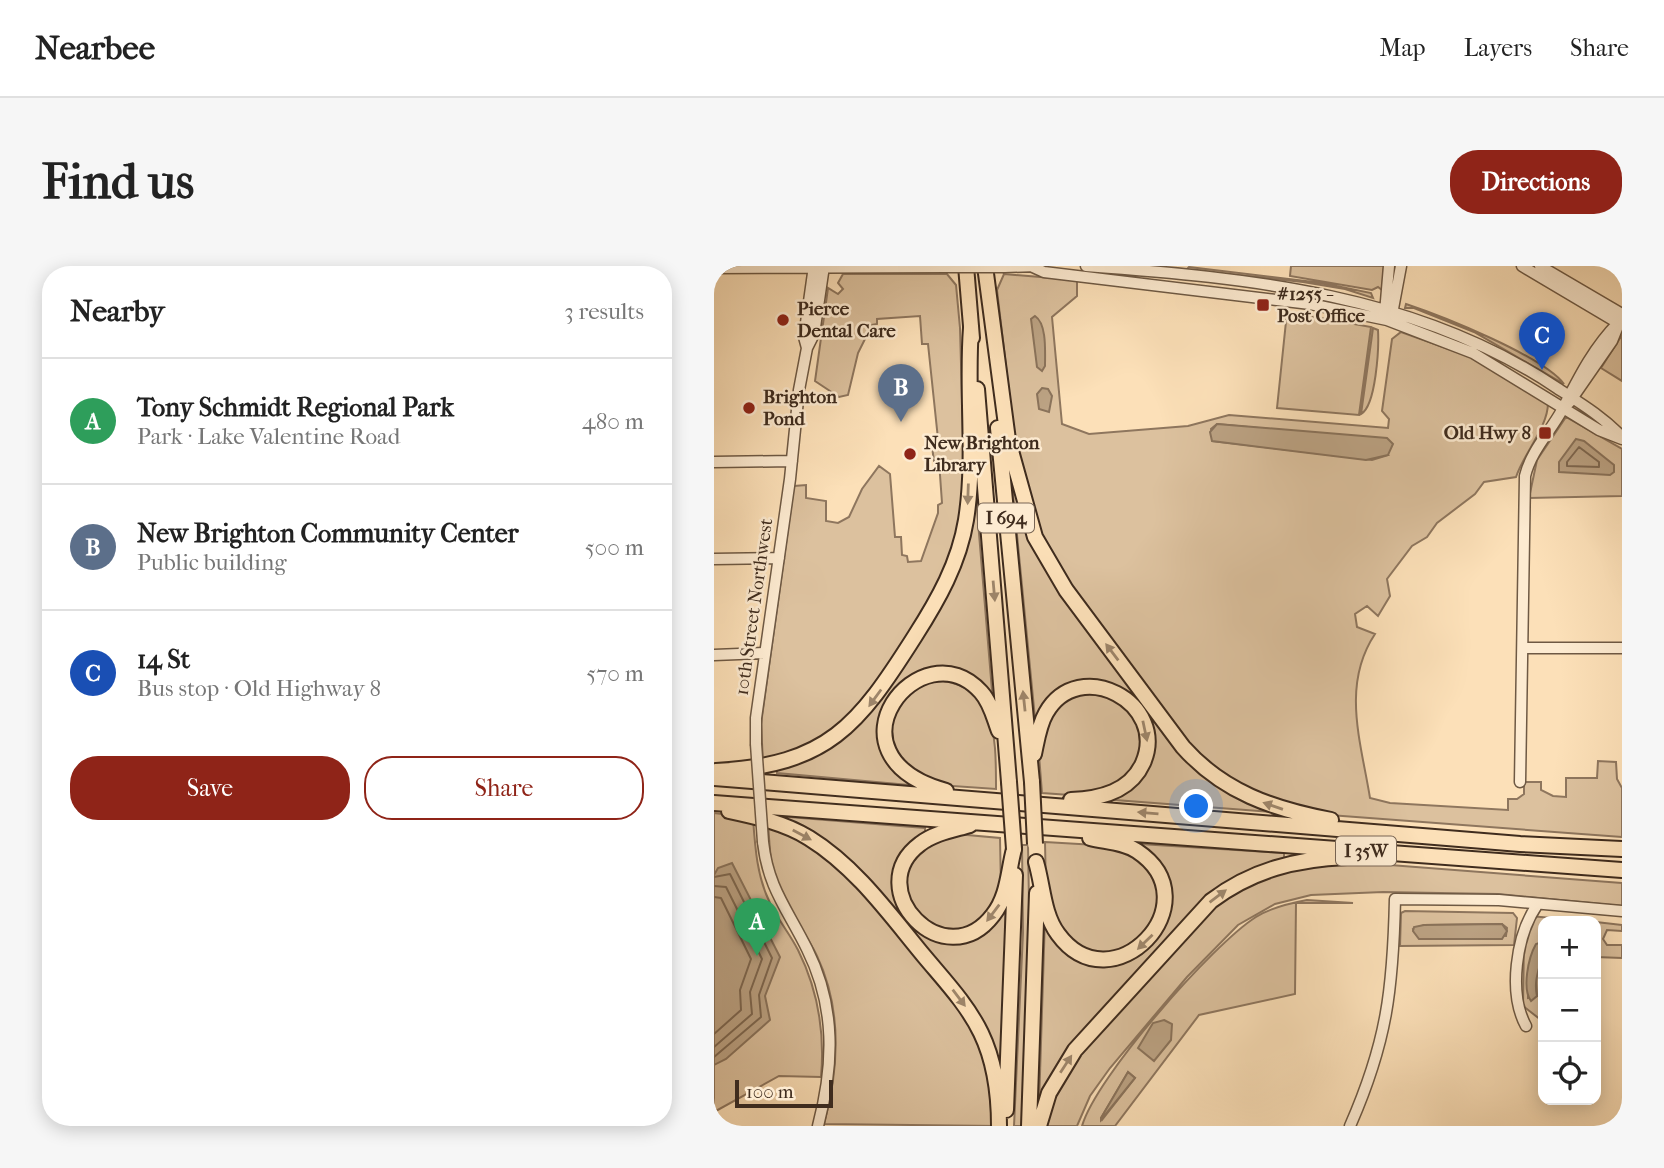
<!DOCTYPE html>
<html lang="en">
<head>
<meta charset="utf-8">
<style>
	:root { --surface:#fff; --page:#f6f6f6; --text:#222; --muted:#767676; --line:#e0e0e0; --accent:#8f2418 }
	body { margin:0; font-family:"IM FELL French Canon",serif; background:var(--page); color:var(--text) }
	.controls { position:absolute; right:21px; bottom:21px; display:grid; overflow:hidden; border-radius:14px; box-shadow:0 4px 18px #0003 }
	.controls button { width:63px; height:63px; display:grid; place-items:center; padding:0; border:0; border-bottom:2px solid var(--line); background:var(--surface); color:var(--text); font:35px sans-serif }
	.scale { position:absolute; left:21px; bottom:18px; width:98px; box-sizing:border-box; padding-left:7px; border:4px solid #3f2c1e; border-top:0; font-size:19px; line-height:24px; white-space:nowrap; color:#3f2c1e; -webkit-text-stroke:5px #fdebd1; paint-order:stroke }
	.you { position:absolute; left:483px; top:541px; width:24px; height:24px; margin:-18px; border:5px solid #fff; border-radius:50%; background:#1a73e8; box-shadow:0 0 0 10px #1a73e833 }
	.badge { display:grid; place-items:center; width:46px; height:46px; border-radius:50%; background:var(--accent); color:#fff; font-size:23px; font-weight:700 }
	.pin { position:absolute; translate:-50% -58px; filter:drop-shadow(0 2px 4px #0008) }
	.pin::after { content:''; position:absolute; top:37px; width:24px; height:21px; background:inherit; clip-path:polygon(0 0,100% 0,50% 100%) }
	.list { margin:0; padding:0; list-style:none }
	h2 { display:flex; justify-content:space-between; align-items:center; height:91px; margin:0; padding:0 28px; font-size:30px }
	h2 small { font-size:23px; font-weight:400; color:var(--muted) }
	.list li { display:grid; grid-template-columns:46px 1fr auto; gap:21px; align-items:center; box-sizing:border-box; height:126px; padding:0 28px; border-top:2px solid var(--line) }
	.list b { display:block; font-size:26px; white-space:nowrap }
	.list p { margin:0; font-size:23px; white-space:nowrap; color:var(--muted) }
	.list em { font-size:23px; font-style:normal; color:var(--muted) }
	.actions { display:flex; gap:14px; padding:21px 28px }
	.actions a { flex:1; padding:16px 0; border:2px solid var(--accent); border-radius:28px; text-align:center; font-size:24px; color:var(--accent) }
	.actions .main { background:var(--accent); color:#fff }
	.icon { flex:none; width:38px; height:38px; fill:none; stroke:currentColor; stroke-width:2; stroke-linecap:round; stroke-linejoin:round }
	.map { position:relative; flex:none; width:908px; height:860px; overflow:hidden; border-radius:28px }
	header { display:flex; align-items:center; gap:42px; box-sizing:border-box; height:98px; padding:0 35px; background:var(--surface); border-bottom:2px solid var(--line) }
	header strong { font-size:33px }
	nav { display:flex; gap:38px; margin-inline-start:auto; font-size:24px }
	.intro { display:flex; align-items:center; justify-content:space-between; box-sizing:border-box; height:168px; padding:0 42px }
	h1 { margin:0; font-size:49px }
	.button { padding:18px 32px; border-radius:28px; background:var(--accent); color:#fff; font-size:24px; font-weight:700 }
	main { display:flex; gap:42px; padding:0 42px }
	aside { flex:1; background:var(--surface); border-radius:28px; box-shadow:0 4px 18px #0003 }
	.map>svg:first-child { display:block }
	.green { fill:#dcc19e; stroke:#8e765e; stroke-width:2; fill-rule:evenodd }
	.water { fill:#bca384; stroke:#8a735b; stroke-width:2 }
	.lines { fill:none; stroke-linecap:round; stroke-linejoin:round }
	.shore { stroke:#7e6851; stroke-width:2 }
	.minor-casing { stroke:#6e5944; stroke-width:13 }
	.highway-casing { stroke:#3f2c1e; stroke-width:18 }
	.minor { stroke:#fdebd1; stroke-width:10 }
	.highway { stroke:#fce0b8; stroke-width:14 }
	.minor-bridge-casing { stroke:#6e5944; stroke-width:13; stroke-linecap:butt }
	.highway-bridge-casing { stroke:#3f2c1e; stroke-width:18; stroke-linecap:butt }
	.minor-bridge { stroke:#fdebd1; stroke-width:10 }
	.highway-bridge { stroke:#fce0b8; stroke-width:14 }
	.oneway { fill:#9e866b }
	.poi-dot { fill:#8f2418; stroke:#fdebd1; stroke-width:2.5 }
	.labels { text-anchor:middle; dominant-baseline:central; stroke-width:5; stroke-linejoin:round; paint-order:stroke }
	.shield { fill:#fdebd1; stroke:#786554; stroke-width:2 }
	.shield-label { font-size:18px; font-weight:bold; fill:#3f2c1e }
	.poi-label { font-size:19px; font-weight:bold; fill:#3f2c1e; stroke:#fdebd1; text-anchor:start }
	.street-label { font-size:19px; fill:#3f2c1e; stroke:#fdebd1 }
</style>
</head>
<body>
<header>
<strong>Nearbee</strong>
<nav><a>Map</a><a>Layers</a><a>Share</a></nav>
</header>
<div class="intro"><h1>Find us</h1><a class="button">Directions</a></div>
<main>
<aside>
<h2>Nearby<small>3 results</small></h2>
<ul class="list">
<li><span class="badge" style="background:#2e9e5b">A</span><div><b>Tony Schmidt Regional Park</b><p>Park · Lake Valentine Road</p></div><em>480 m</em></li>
<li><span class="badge" style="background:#5c6f8a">B</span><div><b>New Brighton Community Center</b><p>Public building</p></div><em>500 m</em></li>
<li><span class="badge" style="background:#1a4fb4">C</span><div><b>14 St</b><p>Bus stop · Old Highway 8</p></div><em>570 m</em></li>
</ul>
<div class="actions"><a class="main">Save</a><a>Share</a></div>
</aside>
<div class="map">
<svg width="908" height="860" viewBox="0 0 908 860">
	<rect width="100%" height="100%" fill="#fce0b8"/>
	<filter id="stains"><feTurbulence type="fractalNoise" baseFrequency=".00286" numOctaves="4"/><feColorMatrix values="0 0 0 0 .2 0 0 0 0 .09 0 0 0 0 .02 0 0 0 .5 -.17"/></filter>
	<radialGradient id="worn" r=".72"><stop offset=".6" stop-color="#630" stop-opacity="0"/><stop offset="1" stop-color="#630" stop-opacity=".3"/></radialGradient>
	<path class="green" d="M577,0H670L668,24L664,21L658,24L576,10Z
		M475,1L608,17L657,27L659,32L631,23L589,16L472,4Z
		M129,8H233L242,19L246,62L250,206L247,253L233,307L161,423L137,451L103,476L49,496L47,458L80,220L92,219V232L112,235V255L124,257L135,251L148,223L165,200L176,208L181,271H187L188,289L193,290L194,296L207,295L224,247V239L228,237L225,195H220L217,174L224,173L214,78H208L206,50L163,53V58L158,59L144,87L134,129L125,131L101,115L114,22L124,28L129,23L124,17Z
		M290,8L363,14V30L338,51L348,158L375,168L474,160L515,149L674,162L675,153L668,145L678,73L687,66L757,91L834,137C834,161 810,187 802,211L770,216L761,228L723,257L713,271L698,280L673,313L676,330L664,350L653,340L641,348L643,361L661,368C627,419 647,476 656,532L676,537L794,544V533H803L810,528V516H827V524L839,530L852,531V512H883L884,495L902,496L903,513L908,522V571L602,548L553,535L488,495L341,303L305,210L283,24ZM503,158L652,172L674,189L658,194L499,175L497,163Z
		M692,38C728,50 829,90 850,118L760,66L700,42H691Z
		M573,46L657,61L645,149L563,142Z
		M659,62L664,64C665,82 662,140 647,148Z
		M908,69V115L887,102Z
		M852,151L908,183V230L815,232L823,194Z
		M260,207L279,437L265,420L209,408L169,457L195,519L63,507V500L123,472L219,346Z
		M298,218L322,279L468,483L559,546L401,534V528L430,503L427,443L375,417L324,453L321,452Z
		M215,414C283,414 282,470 282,523L224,519L193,504L175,471L184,435Z
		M371,424L412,436L428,464L427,491L408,518L370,530L328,527L325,489L338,442Z
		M0,547L39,552C41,581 43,611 56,637C64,654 76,668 84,684C104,724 111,766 107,811L65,810L0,846Z
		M62,550L211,562V569L193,586L189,642L240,673L292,640L288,815L274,773L148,611Z
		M54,557L110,584L222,707L269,777L284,860L110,858C125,803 128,743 103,690C94,670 80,654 69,635C56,611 56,583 54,557Z
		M242,568L286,572L287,624L265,658C256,660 243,666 234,665C197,662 176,606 206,582C215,575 231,572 242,568Z
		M331,576L399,580C422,585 440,602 445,625C447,635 442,649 440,659L402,688L373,686L343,660L332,625Z
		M426,578L570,587V595L483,645L325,839L331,652L346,676L406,694L453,639Z
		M308,579H314L316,693L311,860H300L309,667Z
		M624,595L908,617V640L784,628L669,626L597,629L561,638L524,659L473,711L396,802L376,830L363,860H328L347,809L492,644L552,607Z
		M593,634L639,637H582L581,728L485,749L401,860H368C382,811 499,678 542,651C556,642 577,637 593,634ZM414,806L421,812L388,854L387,852Z
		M691,645L799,647L803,652L800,679L686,680L687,647ZM788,658L793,662L792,670L700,666L699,663L710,659Z
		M816,650L870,655H829V678L828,676L814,710V732L823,730L822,706L829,688V752L827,754L809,740L810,673Z
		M882,656L908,659V665L893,664L889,673L893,679H908V692L882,691Z"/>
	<path class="water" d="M321,50C333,58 331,85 331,100L328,105L323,101L317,53Z
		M328,122L334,123L338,130L335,146L325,143L323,128Z
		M503,158L673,172L679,178L674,189L652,194L498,175L496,166Z
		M862,173L870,175L900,199V206L896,209L845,206V196Z
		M18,597L66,691L51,730L56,754L12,793L0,799V609L4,602Z
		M788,658L793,665L788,673H705L699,665L700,661L710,659Z
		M828,676C832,694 818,708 823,730L817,735C808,723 814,692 822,678Z
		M450,754L458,758L457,774L440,795L424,782L439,757Z
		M414,806L421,812L387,854V852Z"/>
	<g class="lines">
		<path class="shore" d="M865,181L885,196V201L853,200V196Z
			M0,611L16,608L58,692L45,729L47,751L0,791
			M0,620L12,621L48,693L36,726L38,748L0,781
			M0,631L7,632L37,693L26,724L27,744L0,768"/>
		<defs>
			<path id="minor" d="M372,0C536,12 703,28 843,122C866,137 888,150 907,170
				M808,0L904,57
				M826,0L908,48
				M290,1L323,0
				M319,1L330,6L596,38L673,54L759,87L885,164L908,173
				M0,2L232,1
				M671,47L675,0
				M678,48L687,0
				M93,82L90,71L100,0
				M855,137L898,75L908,50
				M0,196L78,195
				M0,293L65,292
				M809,382H908
				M0,389L51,387
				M42,478V452L76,213L85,124L93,82L100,68L110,0
				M806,516L811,210C817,185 836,166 848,144C864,113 879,82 904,57
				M49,576C54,622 74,644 93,683C122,741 120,799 104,860
				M812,760C794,727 802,670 823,639
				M636,860C673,776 679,723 681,633L785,634L908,645"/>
			<path id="highway" d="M252,0L258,72
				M271,0L294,174L321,271L352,324L469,481C509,526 559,543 617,554
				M263,123L295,516
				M284,162L318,516
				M320,488C323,474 325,459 332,447C365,389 455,437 429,497C416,526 386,533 357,534
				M2,505C114,499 144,460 201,370C224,334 245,297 252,254C262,191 252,126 257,62
				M0,512L806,578L908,583
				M232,525C103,489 208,360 267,426C277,437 280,452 285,465
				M0,537L908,604
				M15,545C43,551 71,557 95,572C142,601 176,649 210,690C230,714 253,738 267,767C281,796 285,828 285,860
				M256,559C239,564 220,567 206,578C146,623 231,712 279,649C294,630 294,606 300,583
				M322,596C329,619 329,648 344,668C398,742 500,636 423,585C409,576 392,576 376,572
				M292,844L301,609
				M315,860L323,627
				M325,860L335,827L361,784L497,635C538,604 582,593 633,591"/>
		</defs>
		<use href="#minor" class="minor-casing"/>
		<use href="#highway" class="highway-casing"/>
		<use href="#minor" class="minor"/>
		<use href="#highway" class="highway"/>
		<defs>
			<path id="minor-bridge" d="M232,1H290
				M42,478L49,576"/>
			<path id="highway-bridge" d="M295,516L300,583
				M318,516L321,578"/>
		</defs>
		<use href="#minor-bridge" class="minor-bridge-casing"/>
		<use href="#highway-bridge" class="highway-bridge-casing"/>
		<use href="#minor-bridge" class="minor-bridge"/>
		<use href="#highway-bridge" class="highway-bridge"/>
	</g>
	<defs><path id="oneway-solid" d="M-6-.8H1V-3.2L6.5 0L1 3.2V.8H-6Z" transform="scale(1.75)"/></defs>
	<g class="oneway">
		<use href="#oneway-solid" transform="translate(254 228) rotate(92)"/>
		<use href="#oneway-solid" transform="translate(280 325) rotate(85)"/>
		<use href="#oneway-solid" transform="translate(398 386) rotate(-127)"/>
		<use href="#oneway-solid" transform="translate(161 432) rotate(126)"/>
		<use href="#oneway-solid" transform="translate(310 435) rotate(-96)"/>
		<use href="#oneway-solid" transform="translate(431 465) rotate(78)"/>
		<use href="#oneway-solid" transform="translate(559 540) rotate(-161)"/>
		<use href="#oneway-solid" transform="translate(434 547) rotate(-175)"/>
		<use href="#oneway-solid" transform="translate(88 569) rotate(28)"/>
		<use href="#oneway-solid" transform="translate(504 630) rotate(-37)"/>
		<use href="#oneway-solid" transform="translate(279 647) rotate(127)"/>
		<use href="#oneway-solid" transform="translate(431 676) rotate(136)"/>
		<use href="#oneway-solid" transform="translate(245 732) rotate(53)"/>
		<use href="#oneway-solid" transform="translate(352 798) rotate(-57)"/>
	</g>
	<g class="poi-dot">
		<rect x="542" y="32" width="14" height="14" rx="3.5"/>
		<circle cx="69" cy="54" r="7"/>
		<circle cx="35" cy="142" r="7"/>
		<rect x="824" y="160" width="14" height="14" rx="3.5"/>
		<circle cx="196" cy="188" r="7"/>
	</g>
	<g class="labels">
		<g class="shield">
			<rect x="264" y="237.5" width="56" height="29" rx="5"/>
			<rect x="622" y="570.5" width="60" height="29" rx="5"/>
		</g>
		<g class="shield-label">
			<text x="292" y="252">I 694</text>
			<text x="652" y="585">I 35W</text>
		</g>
		<g class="poi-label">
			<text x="563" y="28">#1255 -<tspan x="563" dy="22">Post Office</tspan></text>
			<text x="83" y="43">Pierce<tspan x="83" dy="22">Dental Care</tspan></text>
			<text x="49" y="131">Brighton<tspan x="49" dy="22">Pond</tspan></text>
			<text x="817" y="167" text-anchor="end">Old Hwy 8</text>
			<text x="210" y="177">New Brighton<tspan x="210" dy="22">Library</tspan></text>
		</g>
		<g class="street-label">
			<text transform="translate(40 341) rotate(-82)">10th Street Northwest</text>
		</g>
	</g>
	<rect width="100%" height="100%" filter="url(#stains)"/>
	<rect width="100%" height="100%" fill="url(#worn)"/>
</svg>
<div class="controls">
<button>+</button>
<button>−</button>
<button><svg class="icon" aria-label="locate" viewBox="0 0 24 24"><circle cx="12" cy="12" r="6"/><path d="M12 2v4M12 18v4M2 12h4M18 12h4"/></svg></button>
</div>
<div class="scale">100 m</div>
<div class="you"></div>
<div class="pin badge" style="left:43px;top:690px;background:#2e9e5b">A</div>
<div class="pin badge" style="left:187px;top:156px;background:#5c6f8a">B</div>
<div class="pin badge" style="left:828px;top:104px;background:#1a4fb4">C</div>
</div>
</main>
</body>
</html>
